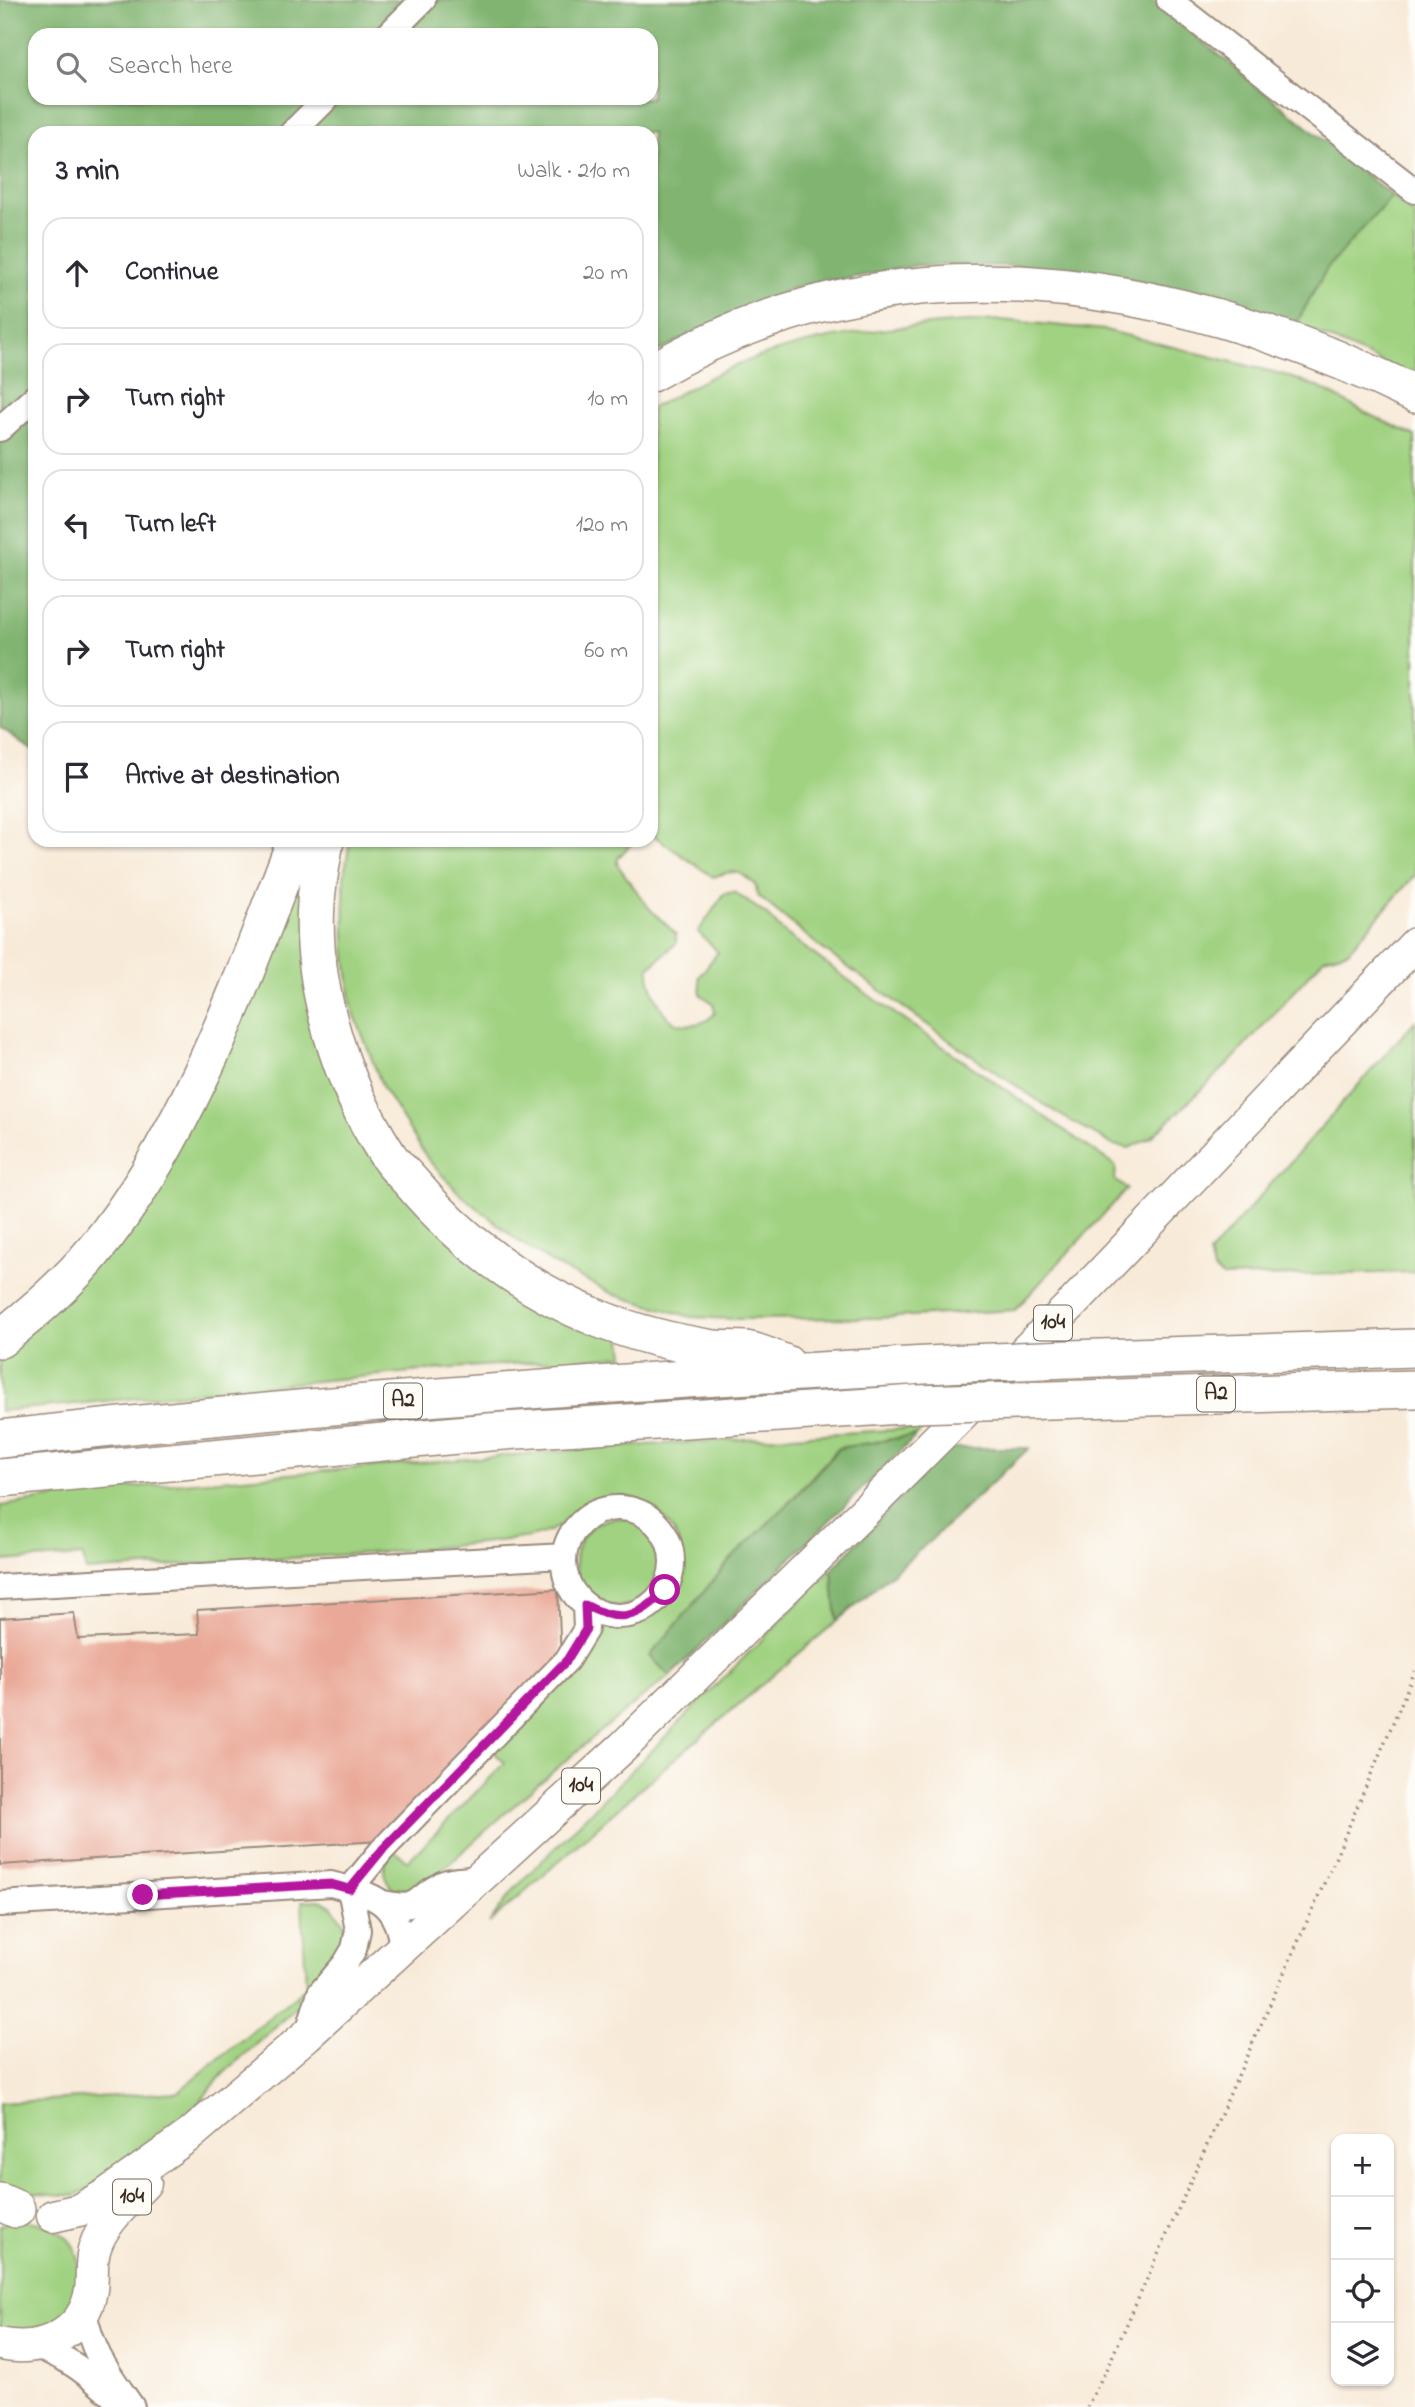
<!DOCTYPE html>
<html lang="en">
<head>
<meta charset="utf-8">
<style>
	:root { --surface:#fff; --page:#f7f7f7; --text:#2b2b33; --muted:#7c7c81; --line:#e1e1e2 }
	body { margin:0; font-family:"Indie Flower",sans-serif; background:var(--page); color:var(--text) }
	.controls { position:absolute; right:21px; bottom:21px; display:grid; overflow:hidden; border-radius:14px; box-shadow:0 2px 5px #0004 }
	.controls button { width:63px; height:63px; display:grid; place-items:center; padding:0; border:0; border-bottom:2px solid var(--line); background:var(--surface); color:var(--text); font:35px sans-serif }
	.stop { position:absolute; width:21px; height:21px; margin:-16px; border:5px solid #b5179e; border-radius:50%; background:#fff }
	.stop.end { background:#b5179e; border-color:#fff; box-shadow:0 2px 7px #0008 }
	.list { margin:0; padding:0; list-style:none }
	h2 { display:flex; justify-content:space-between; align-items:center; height:91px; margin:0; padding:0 28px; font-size:30px }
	h2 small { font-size:23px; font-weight:400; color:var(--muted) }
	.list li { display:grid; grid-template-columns:46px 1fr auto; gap:21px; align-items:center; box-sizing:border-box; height:112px; margin:0 14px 14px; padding:0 14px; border:2px solid var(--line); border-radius:21px }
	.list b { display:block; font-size:26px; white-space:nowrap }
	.list em { font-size:23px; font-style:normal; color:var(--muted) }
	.icon { flex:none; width:38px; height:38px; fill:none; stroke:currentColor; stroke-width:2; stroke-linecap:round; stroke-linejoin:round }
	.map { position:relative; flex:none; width:1415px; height:2407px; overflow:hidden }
	.search { position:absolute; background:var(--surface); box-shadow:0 2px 5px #0004; left:28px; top:28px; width:630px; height:77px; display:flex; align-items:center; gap:18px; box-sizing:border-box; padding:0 24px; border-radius:21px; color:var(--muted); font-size:26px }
	.panel { position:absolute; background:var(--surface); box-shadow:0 2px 5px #0004; left:28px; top:126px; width:630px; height:721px; border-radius:21px }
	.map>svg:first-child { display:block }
	.green { fill:#a0d281; stroke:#6e7e50; stroke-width:2 }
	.forest { fill:#80b46f; stroke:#5e6f46; stroke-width:2; fill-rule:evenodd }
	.building { fill:#eaa998 }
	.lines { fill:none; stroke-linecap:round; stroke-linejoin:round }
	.minor-casing { stroke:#9a8a7b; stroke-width:28 }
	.major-casing { stroke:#9a8a7b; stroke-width:35 }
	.highway-casing { stroke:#9a8a7b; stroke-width:40 }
	.path { stroke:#9a8a7b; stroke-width:3.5; stroke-dasharray:2 5; stroke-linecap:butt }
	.minor { stroke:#fff; stroke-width:24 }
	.major { stroke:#fff; stroke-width:32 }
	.highway { stroke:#fff; stroke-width:37 }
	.highway-bridge-casing { stroke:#9a8a7b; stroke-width:40; stroke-linecap:butt }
	.highway-bridge { stroke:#fff; stroke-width:37 }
	.route { stroke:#b5179e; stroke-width:9 }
	.labels { text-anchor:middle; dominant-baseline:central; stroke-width:5; stroke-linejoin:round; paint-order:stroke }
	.shield { fill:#fdfcf7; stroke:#75695f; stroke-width:2 }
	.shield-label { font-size:21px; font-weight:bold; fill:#3b2a1e }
</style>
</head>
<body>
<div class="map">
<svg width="1415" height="2407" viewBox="0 0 1415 2407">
	<rect width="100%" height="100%" fill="#fdfcf7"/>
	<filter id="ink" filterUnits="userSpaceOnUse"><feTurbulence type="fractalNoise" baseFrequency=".0143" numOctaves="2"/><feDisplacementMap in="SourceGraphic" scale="14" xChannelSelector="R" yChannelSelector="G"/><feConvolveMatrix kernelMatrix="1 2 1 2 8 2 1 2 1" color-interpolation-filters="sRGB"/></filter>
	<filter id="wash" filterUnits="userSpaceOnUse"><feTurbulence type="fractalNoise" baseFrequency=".00686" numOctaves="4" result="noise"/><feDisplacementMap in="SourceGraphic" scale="28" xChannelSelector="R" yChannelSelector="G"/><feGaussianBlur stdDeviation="1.57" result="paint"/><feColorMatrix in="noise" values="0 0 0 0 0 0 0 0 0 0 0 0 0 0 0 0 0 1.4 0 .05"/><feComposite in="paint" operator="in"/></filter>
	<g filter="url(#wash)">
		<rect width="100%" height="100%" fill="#f8ead8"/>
		<path class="green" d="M1392,196L1415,216V377L1296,324L1327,268Z
			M1001,320L1105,330L1281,374L1318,387L1366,413L1415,436V875L1348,951L1324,958L1232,1060L1152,1137L1129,1148L1113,1145L1057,1113L957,1046L824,950L757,895L756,886C740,870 735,869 713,877L651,834V408C678,395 705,378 732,367C818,331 910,325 1001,320Z
			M350,840H626L631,844L618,858L617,864L649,908L676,934V943L649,968C648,982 659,1010 670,1019C683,1029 706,1025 715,1013L713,1003L701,995L699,977L718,952L698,932L724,894L734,892L767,915L781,930L874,999L1116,1166L1115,1180L1127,1189L1015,1310L878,1318L731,1319L691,1317L615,1295L557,1266L521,1243L459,1193L429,1161L383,1088L351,1005L345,946L344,877Z
			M297,866L384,1174L622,1338L624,1356L453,1368L0,1411V1350L78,1280Z
			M1415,1021V1272L1223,1277L1213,1270L1209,1254Z
			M924,1428L917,1435L838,1448L650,1656L670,1676C584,1742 505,1812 425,1886L416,1890L392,1888C380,1875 383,1864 393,1850L408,1861L505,1763L491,1749L593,1621C599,1622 607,1625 614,1625C661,1626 698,1578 675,1534C663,1512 643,1495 616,1497C592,1498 579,1512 561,1525C548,1533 530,1538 515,1539C373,1556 229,1561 86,1571L83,1556L0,1561V1506L100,1490L597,1448Z
			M575 1562a44 44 0 1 1 88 0a44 44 0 1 1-88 0Z
			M832,1569L837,1621L665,1767L489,1923L515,1888Z
			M320,1900L331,1906L343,1922L346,1937L343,1953L313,1992L223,2074L195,2107L152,2148L76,2196L0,2190V2103L178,2092L306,1987L302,1901Z
			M15,2220C41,2220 77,2232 79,2264C80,2277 76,2291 75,2304L44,2332H0V2225Z"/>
		<path class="forest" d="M0,0H1152L1392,196L1327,268L1296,324L1128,279L1020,266L919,265L791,289L723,318L651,355V133H35V752L0,727ZM35,35H651V98H35Z
			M917,1435L670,1676L650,1656L732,1558L793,1499L839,1448Z
			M948,1448H1029L931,1540L837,1621L832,1569Z"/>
		<g id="blocks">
			<path class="building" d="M558,1589L561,1660L379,1841L0,1865V1618L74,1613L78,1639L199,1634L197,1610Z"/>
		</g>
	</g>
	<g filter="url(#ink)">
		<use href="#blocks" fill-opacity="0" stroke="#9a8a7b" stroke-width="2"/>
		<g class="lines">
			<defs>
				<path id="minor" d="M1169,0L1415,191
					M388,35L423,0
					M292,133L327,98
					M0,429L35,397
					M564 1562a54 54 0 1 1 108 0a54 54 0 1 1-108 0Z
					M0,1587L564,1556
					M350,1889L382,1850L567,1660L586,1629L585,1605
					M383,1903C421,1911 412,1900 440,1885C450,1879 468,1880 480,1878
					M0,1904L331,1884C372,1895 397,1899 402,1948
					M307,2035L320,1993L345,1964L354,1949L358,1930L350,1889
					M84,2311C92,2354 108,2372 132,2407
					M36,2346C72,2360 85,2372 114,2397"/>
				<path id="major" d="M53,2216L79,2210L104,2196L191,2134L307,2035L623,1747L877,1499L1075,1301L1415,944
					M0,2344C40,2353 84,2335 91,2290C93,2276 90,2261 95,2247C103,2222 127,2202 145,2183"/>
				<path id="highway" d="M651,373C897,228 1170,276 1415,394
					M325,840C322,861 317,882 316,903C310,986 342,1085 387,1154C393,1164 403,1173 411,1182C460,1241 525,1289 597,1318C634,1333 674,1343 714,1349C725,1350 735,1349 746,1350C759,1352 773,1359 786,1364
					M0,1339C33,1313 66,1285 93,1252C187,1139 244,976 296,840
					M1069,1359L1415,1348
					M1017,1401L1415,1389
					M0,1439C321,1403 644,1379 966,1363
					M0,1478L489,1432L916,1404
					M0,2202L16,2209"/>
			</defs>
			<use href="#minor" class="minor-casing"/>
			<use href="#major" class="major-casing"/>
			<use href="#highway" class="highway-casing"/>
			<path class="path" d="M1087,2407L1109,2364L1335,1859L1415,1671"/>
			<use href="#minor" class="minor"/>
			<use href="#major" class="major"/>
			<use href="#highway" class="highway"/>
			<defs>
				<path id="highway-bridge" d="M966,1363L1069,1359
					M916,1404L1017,1401"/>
			</defs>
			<use href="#highway-bridge" class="highway-bridge-casing"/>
			<use href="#highway-bridge" class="highway-bridge"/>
		</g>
	</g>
	<g class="lines" filter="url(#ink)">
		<path class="route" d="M143,1895L331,1884L350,1889L382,1850L567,1660L586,1629L585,1605C618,1623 640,1619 665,1590"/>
	</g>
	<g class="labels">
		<g class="shield">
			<rect x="1034" y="1305.5" width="38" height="35" rx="5"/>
			<rect x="1197" y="1376.5" width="38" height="35" rx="5"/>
			<rect x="384" y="1383.5" width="38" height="35" rx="5"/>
			<rect x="562" y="1768.5" width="38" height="35" rx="5"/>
			<rect x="113" y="2179.5" width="38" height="35" rx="5"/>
		</g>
		<g class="shield-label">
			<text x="1053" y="1323">104</text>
			<text x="1216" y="1394">A2</text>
			<text x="403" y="1401">A2</text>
			<text x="581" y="1786">104</text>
			<text x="132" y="2197">104</text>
		</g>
	</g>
</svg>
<div class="controls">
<button>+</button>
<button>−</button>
<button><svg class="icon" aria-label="locate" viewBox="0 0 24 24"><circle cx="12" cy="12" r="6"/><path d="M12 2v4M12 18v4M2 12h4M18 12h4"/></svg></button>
<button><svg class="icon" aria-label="layers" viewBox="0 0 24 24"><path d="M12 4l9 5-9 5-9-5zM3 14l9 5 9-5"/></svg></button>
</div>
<div class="stop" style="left:665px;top:1590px"></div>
<div class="stop end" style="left:143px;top:1895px"></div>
<div class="search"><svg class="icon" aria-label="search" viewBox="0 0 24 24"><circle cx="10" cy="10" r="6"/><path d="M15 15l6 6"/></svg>Search here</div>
<section class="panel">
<h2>3 min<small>Walk · 210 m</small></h2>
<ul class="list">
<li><svg class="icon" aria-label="ahead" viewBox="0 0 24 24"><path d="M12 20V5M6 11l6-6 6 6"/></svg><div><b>Continue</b></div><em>20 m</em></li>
<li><svg class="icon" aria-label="right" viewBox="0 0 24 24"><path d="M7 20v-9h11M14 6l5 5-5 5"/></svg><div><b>Turn right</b></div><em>10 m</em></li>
<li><svg class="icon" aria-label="left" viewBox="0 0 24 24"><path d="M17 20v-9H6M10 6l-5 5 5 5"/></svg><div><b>Turn left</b></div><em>120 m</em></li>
<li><svg class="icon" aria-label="right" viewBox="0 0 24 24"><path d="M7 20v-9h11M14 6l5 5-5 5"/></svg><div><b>Turn right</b></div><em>60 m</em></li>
<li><svg class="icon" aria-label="arrive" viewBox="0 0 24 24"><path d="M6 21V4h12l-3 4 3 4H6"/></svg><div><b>Arrive at destination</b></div></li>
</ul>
</section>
</div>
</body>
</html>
